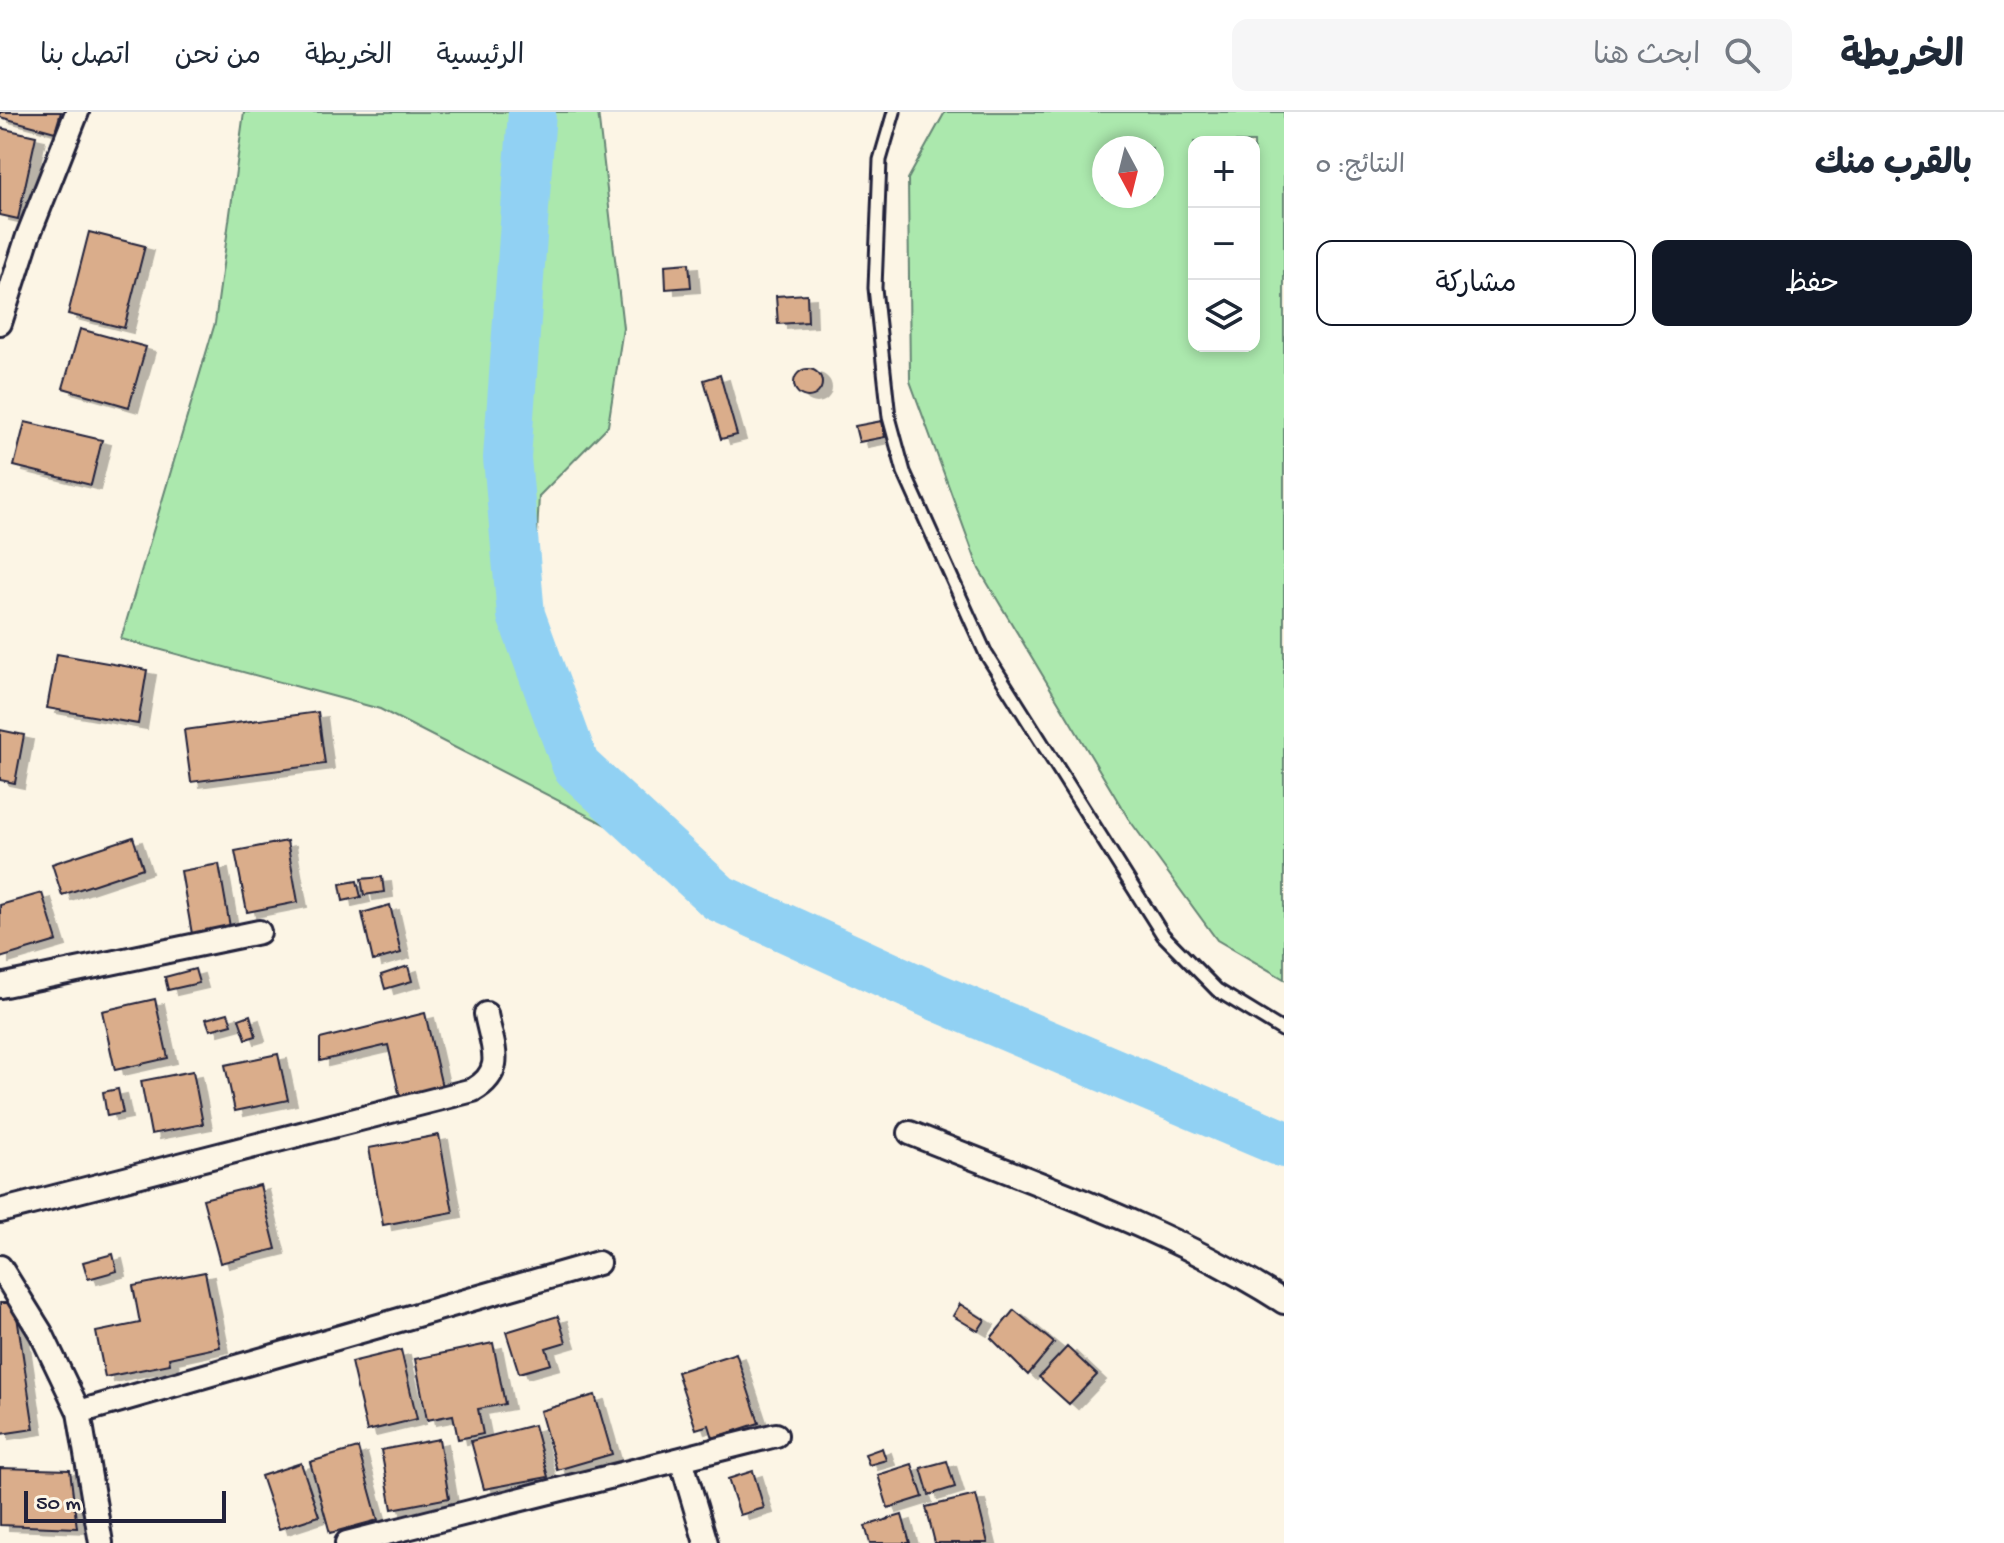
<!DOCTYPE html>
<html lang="ar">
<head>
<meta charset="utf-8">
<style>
	:root { --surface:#fff; --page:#f6f6f7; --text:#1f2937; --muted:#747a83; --line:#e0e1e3; --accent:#111827 }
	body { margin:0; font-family:"Gochi Hand","Playpen Sans Arabic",sans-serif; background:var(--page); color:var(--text); direction:rtl }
	.controls { position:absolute; right:24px; top:24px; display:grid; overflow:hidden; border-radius:16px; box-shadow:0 4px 12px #0003 }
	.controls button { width:72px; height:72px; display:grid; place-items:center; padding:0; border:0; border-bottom:2px solid var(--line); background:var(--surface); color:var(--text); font:40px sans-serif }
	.compass { position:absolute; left:1092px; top:24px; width:72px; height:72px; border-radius:50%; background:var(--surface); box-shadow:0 4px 12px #0003; rotate:173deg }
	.scale { position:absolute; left:24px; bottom:20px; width:202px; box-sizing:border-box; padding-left:8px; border:4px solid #22223b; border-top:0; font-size:22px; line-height:28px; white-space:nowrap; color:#22223b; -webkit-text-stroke:6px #fcf5e5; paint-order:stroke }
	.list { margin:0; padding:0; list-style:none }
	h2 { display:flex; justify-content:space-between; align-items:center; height:104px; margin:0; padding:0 32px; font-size:34px }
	h2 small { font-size:26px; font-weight:400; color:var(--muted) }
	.actions { display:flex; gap:16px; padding:24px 32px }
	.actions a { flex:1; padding:18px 0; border:2px solid var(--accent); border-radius:16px; text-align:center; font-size:28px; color:var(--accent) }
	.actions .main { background:var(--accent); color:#fff }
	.icon { flex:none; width:44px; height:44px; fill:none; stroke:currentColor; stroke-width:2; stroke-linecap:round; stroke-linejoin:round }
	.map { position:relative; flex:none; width:1284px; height:1431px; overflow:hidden; direction:ltr }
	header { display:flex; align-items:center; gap:48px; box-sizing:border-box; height:112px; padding:0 40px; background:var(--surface); border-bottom:2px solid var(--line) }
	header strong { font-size:38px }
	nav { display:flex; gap:44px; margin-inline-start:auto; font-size:28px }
	.search { width:560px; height:72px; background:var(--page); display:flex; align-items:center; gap:20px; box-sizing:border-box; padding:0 28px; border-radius:16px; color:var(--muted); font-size:30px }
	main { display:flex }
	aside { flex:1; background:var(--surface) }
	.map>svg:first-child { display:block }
	.green { fill:#abe8ad; stroke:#668574; stroke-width:2; fill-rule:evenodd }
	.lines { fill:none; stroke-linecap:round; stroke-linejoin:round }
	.river { stroke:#91d1f3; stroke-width:48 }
	.building { fill:#daad8b; stroke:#22223b; stroke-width:2; filter:url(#shadow) }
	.lane-casing { stroke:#22223b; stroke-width:17 }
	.street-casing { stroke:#22223b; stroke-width:28 }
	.lane { stroke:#fcf5e5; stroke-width:11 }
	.street { stroke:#fcf5e5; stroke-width:22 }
</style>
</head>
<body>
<header>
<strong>الخريطة</strong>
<div class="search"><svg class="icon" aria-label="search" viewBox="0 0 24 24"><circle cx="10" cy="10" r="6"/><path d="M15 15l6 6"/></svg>ابحث هنا</div>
<nav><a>الرئيسية</a><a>الخريطة</a><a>من نحن</a><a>اتصل بنا</a></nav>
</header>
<main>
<aside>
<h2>بالقرب منك<small>النتائج: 0</small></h2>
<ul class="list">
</ul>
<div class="actions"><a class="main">حفظ</a><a>مشاركة</a></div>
</aside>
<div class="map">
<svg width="1284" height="1431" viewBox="0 0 1284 1431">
	<defs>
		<filter id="shadow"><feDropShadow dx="9" dy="5" stdDeviation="0" flood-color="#0004"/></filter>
	</defs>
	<rect width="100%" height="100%" fill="#fcf5e5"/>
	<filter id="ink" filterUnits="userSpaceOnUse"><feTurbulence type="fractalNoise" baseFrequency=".0125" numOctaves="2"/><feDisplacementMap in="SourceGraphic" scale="16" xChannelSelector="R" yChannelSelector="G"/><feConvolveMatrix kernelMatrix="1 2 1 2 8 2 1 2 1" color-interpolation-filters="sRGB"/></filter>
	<g filter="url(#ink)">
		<path class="green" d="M244,0H598L623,216L608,314L539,384L534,481L558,574L633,727L380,597L121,527L215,211Z
			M945,0H1284V867L1217,828L1128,706L979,457L910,269L908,67ZM1194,30H1254V234H1194ZM1104,36H1152V84H1104Z"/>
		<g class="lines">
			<path class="river" d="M532,0L507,346L521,503L576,654L719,786L934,884L1284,1032"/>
		</g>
		<path class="building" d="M0,0H61L55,20L0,5Z
			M0,16L36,24L18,107L0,103Z
			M89,120L145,134L124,216L68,202Z
			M689,151L691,175L666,177L665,153Z
			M807,182L808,210L778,212L776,184Z
			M80,217L146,235L129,295L63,276Z
			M794 271a14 14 0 1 1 28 0a14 14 0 1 1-28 0Z
			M720,263L737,323L721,327L704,268Z
			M882,309L885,325L859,330L855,314Z
			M25,310L102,328L91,373L14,354Z
			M57,542L147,558L138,612L47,596Z
			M318,600L325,652L191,670L184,618Z
			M0,618L24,623L15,671L0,668Z
			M133,725L143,756L62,783L52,752Z
			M287,729L298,790L247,800L235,739Z
			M219,752L230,815L192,822L181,759Z
			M382,765L384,780L364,783L361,767Z
			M357,769L361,785L343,789L340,772Z
			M42,781L57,829L0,846V793Z
			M390,793L401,841L373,849L362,801Z
			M408,854L412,869L385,877L381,863Z
			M195,857L199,871L168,878L165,865Z
			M155,887L168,946L115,958L102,899Z
			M228,901L232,912L210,918L206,907Z
			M425,901L442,975L400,985L388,933L320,949V927Z
			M250,903L256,924L246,927L239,907Z
			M278,942L288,988L235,999L225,953Z
			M193,959L203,1012L151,1022L141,969Z
			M118,977L123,1001L107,1004L103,980Z
			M439,1023L453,1100L383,1113L369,1036Z
			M260,1073L276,1137L220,1151L203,1087Z
			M113,1142L117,1159L88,1167L83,1150Z
			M205,1160L220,1235L169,1246L170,1252L105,1265L96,1220L140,1211L133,1174Z
			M0,1191H15L34,1317L0,1322Z
			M960,1192L985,1208L978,1219L953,1204Z
			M1014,1198L1054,1231L1028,1263L991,1226Z
			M558,1204L566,1230L546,1236L551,1252L519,1261L506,1220Z
			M493,1231L505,1292L478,1297L483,1322L458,1327L453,1303L427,1308L415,1247Z
			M1067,1235L1097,1263L1069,1292L1039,1265Z
			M401,1238L417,1307L367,1319L351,1250Z
			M736,1241L759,1311L713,1326L709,1313L696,1317L677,1260Z
			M595,1283L612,1342L557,1358L540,1299Z
			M534,1313L548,1365L484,1377L471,1329Z
			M439,1327L449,1386L392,1397L381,1338Z
			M358,1336L378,1408L330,1421L310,1350Z
			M882,1336L886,1348L869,1353L865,1342Z
			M947,1349L955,1375L929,1383L921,1356Z
			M301,1351L319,1404L279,1417L261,1364Z
			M912,1352L923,1385L888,1396L878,1363Z
			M0,1356L70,1358L77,1416L0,1413Z
			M753,1359L764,1396L740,1403L728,1367Z
			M976,1383L988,1431H935L926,1395Z
			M902,1403L910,1431H870L865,1414Z"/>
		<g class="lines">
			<defs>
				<path id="lane" d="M894,0L880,48L875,176L889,305L904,360L986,542L1163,823L1217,878L1284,919"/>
				<path id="street" d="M0,211L28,124L77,0
					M0,874L259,820
					M910,1021C1036,1072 1169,1116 1284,1190
					M0,1099L473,978C507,959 492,934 486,902
					M0,1155L41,1221L79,1300L101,1431
					M79,1300L598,1151
					M681,1347L706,1431
					M347,1431L776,1323"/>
			</defs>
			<use href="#lane" class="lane-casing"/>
			<use href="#street" class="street-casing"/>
			<use href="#lane" class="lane"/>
			<use href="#street" class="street"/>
		</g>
	</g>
</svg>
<div class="controls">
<button>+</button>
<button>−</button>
<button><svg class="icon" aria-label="layers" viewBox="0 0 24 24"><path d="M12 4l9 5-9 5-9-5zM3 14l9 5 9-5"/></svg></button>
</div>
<svg class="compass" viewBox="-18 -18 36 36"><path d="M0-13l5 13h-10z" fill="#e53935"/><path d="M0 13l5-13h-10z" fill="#747a83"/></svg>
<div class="scale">50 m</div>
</div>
</main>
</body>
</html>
